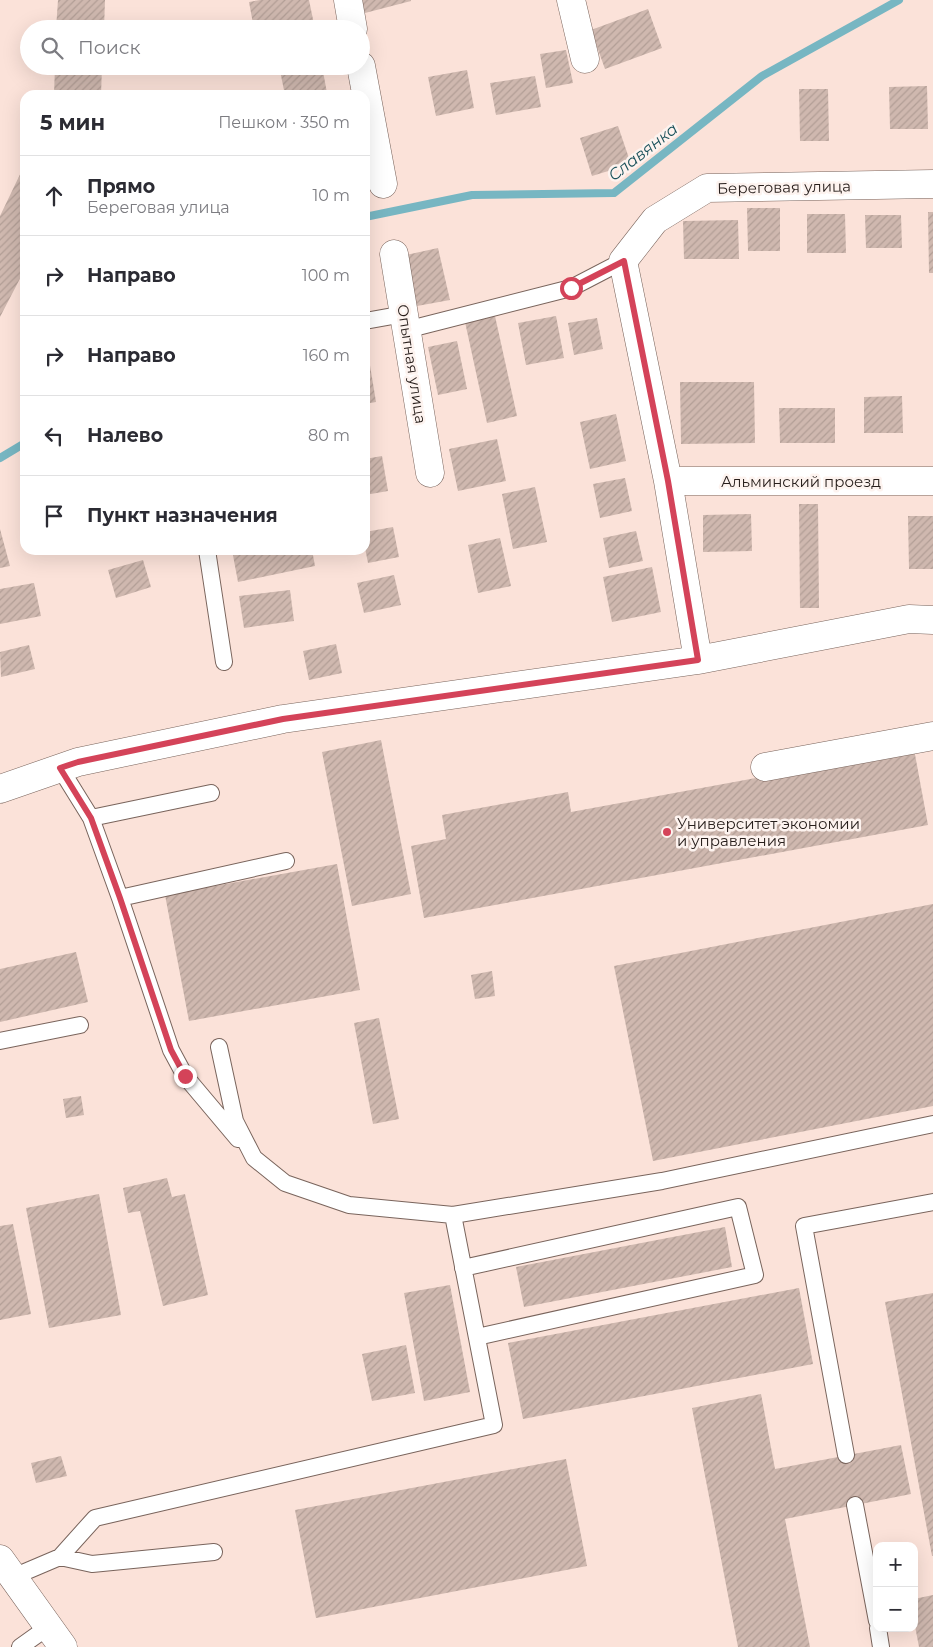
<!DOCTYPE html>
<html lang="ru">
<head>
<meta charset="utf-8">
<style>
	:root { --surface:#fff; --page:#f2f2f3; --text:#2b2b33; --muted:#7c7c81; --line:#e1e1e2 }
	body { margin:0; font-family:Montserrat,sans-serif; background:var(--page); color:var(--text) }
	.controls { position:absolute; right:15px; bottom:15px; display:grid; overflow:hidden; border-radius:10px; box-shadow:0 5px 20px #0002 }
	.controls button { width:45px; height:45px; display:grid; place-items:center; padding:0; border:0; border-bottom:1px solid var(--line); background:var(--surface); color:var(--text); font:25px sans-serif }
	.stop { position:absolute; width:15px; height:15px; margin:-11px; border:4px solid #d44359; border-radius:50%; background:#fff }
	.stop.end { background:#d44359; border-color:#fff; box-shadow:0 1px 5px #0008 }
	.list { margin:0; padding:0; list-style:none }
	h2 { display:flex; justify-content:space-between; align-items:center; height:65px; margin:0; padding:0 20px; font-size:21px }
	h2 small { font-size:16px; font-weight:400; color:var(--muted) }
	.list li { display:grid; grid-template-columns:32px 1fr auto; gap:15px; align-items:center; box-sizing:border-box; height:80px; padding:0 20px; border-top:1px solid var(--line) }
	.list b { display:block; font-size:19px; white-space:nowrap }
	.list p { margin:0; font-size:16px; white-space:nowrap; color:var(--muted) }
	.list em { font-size:16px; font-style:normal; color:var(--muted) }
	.icon { flex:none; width:28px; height:28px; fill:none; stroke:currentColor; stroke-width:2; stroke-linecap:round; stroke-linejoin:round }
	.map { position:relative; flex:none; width:933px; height:1647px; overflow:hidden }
	.search { position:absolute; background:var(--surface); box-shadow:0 5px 20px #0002; left:20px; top:20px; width:350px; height:55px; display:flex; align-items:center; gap:12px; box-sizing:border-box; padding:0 18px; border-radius:28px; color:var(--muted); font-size:19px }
	.panel { position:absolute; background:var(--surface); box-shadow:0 5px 20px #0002; left:20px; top:90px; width:350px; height:465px; border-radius:15px }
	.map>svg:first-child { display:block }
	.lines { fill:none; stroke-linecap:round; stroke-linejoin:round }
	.stream { stroke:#77b6c2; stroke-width:8 }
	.building { fill:url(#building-hatch) }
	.service-casing { stroke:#79645c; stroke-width:18 }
	.minor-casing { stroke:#79645c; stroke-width:29 }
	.tertiary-casing { stroke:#79645c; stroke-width:29 }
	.service { stroke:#fff; stroke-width:16 }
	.minor { stroke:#fff; stroke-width:28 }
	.tertiary { stroke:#fff; stroke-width:28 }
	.route { stroke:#d44359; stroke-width:6 }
	.poi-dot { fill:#d44359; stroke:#fdf3ef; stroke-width:2 }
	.labels { text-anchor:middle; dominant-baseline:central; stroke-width:5; stroke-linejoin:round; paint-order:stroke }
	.street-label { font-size:15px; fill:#271e1b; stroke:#fdf3ef }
	.poi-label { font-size:15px; fill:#271e1b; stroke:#fdf3ef; text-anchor:start }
	.water-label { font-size:16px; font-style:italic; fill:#1a515a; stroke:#fdf3ef }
</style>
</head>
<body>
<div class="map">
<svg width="933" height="1647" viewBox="0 0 933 1647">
	<defs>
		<pattern id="building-hatch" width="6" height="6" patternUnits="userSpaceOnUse" patternTransform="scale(1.25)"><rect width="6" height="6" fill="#cfb8af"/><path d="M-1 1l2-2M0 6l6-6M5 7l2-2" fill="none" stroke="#b29e96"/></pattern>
	</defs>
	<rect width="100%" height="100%" fill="#fbe2d9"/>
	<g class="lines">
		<path class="stream" d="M365,217L472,195L614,193L762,76L899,0
			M0,458L25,443"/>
	</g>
	<path class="building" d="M58,0H105L104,29H56Z
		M260,0H309L315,29H254L249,2Z
		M361,0H411V1L365,13Z
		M648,9L662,48L605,69L591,30Z
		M566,50L573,83L546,88L540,54Z
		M55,66H102L101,95H54Z
		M279,66H322L327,93L317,95H285Z
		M467,70L474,108L436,116L428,77Z
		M535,76L541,107L496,115L490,83Z
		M927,86L928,129H890L889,87Z
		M799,89H828L829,141H800Z
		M618,126L631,164L592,176L580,138Z
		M25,164V269L0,317V216Z
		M747,208H780V251H748Z
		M928,212H933V273H929Z
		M807,214H845L846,253H807Z
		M865,215H901L902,248H866Z
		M738,220L739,259H684L683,221Z
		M438,248L450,300L417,306L406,255Z
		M495,316L517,416L487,423L465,322Z
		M556,316L564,358L526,365L518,323Z
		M597,318L603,349L574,355L568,323Z
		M457,341L467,389L438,395L428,347Z
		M365,353H368L376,402L365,404Z
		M680,382H754L755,443L681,444Z
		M902,396L903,433H864V397Z
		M779,408H835V443H780Z
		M616,414L626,461L590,469L580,422Z
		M497,439L506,481L458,491L449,449Z
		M382,456L388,491L365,495V459Z
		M625,478L632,511L600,518L593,484Z
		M535,487L547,542L513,549L502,494Z
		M799,504H818L819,608H800Z
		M751,514L752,551L703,552V515Z
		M908,516H933V569H909Z
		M393,527L399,557L368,563L365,548V532Z
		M0,529L10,566L0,568Z
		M636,531L643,561L609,568L603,538Z
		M500,538L511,586L478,593L468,545Z
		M232,550H312L315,566L238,582Z
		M143,560L151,587L116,598L108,570Z
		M652,567L661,612L612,622L603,577Z
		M394,575L401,605L364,613L357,583Z
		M34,583L41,616L0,624V589Z
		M290,590L294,621L244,628L239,596Z
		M336,644L342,673L309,680L303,651Z
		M29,645L35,669L1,677L0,652Z
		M381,740L411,894L352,906L322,752Z
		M914,749L928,825L424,918L411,846L446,839L442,815L568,792L571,812Z
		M337,864L360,990L189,1021L165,895Z
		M933,904V1106L653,1161L614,966Z
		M76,952L88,1002L0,1022V969Z
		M492,971L495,996L475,999L471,975Z
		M379,1018L399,1119L373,1124L354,1023Z
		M81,1096L84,1115L66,1118L63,1099Z
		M167,1178L172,1197L185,1194L208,1295L163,1306L140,1211L128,1213L123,1188Z
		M99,1194L121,1315L49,1328L26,1208Z
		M13,1224L31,1314L0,1320V1226Z
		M725,1227L732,1267L524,1307L516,1267Z
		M450,1285L470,1392L424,1401L404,1293Z
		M799,1288L813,1364L523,1419L508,1343Z
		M933,1293V1556H932L885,1302Z
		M406,1345L415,1393L372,1401L362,1354Z
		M761,1394L775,1469L901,1445L911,1494L785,1519L810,1647H738L692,1408Z
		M61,1456L67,1476L36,1483L31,1463Z
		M566,1459L587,1566L316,1618L295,1510Z
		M933,1595V1647H919L914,1621V1599Z"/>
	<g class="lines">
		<defs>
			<path id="service" d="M365,321L404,314
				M406,330L571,288L623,261
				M207,550L224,662
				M60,768L91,818L120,898L171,1050L185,1076L238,1139
				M91,818L211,793
				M120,898L286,861
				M0,1041L80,1025
				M453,1215L662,1181L933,1124
				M463,1268L738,1207L755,1275L477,1337
				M846,1455L804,1226L933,1202
				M855,1505L877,1621
				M214,1552L92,1564L60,1557L95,1518L494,1425L453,1215L349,1205L285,1183L254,1158L235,1121L219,1047
				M13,1577L60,1557
				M878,1628L881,1647
				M20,1647L48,1627"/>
			<path id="minor" d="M348,0L353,29
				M571,0L585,59
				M361,66L383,184
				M394,254L430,473
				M668,481H933
				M698,660L668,481L623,261L655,220L707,188L933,184
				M765,767L933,736
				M0,789L78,762L283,719L698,660L909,619L933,620"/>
			<path id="tertiary" d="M0,1559L63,1647"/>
		</defs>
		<use href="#service" class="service-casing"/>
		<use href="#minor" class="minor-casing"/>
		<use href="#tertiary" class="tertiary-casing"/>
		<use href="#service" class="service"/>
		<use href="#minor" class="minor"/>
		<use href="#tertiary" class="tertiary"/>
	</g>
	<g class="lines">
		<path class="route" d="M185,1076L171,1050L120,898L91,818L60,768L78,762L283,719L698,660L668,481L624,261L571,288"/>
	</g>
	<circle class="poi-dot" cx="667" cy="832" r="5"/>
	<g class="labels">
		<g class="street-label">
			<text transform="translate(784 187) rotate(-1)">Береговая улица</text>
			<text transform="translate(412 364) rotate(81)">Опытная улица</text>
			<text x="801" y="481">Альминский проезд</text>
		</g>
		<g class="poi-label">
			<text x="677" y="823">Университет экономии<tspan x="677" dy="17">и управления</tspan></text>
		</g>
		<g class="water-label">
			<text transform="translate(643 152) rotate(-38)">Славянка</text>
		</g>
	</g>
</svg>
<div class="controls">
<button>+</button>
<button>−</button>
</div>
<div class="stop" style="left:571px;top:288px"></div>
<div class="stop end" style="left:185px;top:1076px"></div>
<div class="search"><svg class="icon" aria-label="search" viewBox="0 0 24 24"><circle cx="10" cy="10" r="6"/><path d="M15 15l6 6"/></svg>Поиск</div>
<section class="panel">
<h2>5 мин<small>Пешком · 350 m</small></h2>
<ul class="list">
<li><svg class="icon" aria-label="ahead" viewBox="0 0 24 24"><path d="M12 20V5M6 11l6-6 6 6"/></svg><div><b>Прямо</b><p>Береговая улица</p></div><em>10 m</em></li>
<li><svg class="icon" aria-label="right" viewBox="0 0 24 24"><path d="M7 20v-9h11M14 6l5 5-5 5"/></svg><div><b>Направо</b></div><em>100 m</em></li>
<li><svg class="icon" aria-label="right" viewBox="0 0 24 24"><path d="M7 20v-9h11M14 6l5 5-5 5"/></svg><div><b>Направо</b></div><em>160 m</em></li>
<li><svg class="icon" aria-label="left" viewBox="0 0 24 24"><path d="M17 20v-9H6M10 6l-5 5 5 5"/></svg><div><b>Налево</b></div><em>80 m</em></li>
<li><svg class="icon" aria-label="arrive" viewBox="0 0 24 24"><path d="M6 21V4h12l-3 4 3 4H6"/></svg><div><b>Пункт назначения</b></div></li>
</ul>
</section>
</div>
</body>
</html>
